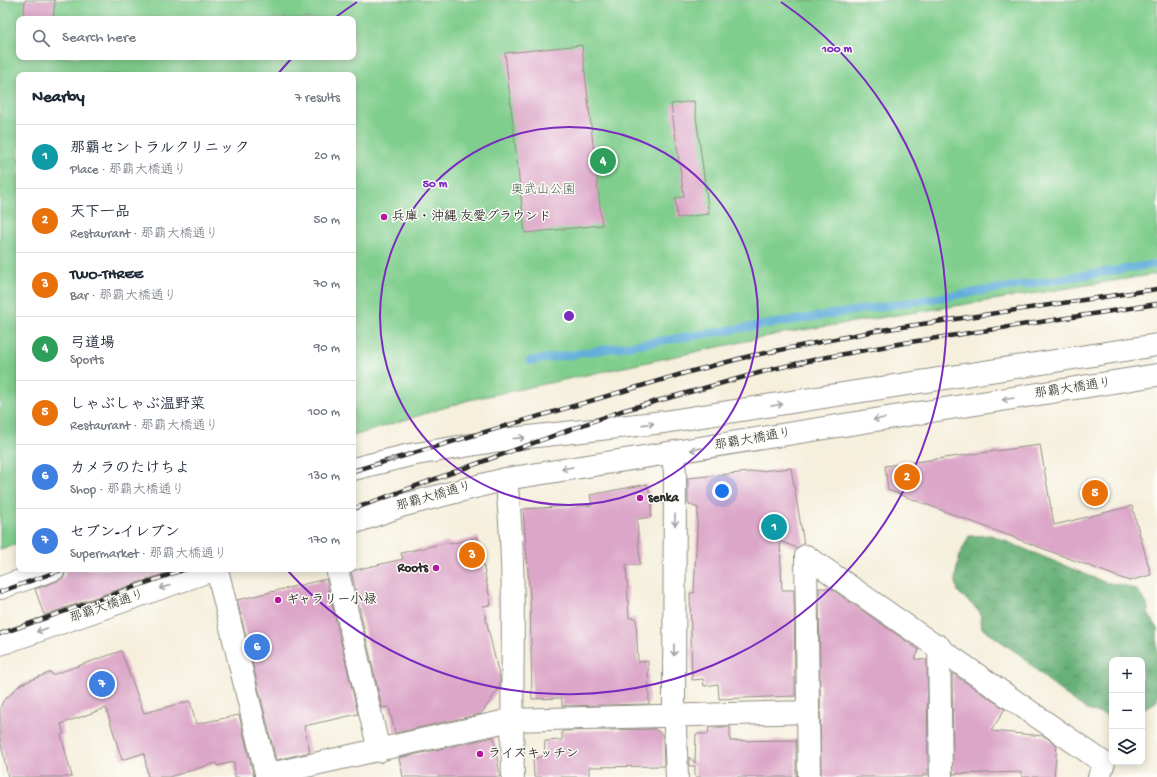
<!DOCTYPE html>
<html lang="en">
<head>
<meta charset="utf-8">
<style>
	:root { --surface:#fff; --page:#f2f2f3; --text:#1f2937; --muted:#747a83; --line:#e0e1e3; --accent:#0b8043 }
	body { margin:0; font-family:"Gochi Hand","Klee One",sans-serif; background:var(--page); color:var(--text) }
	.controls { position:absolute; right:12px; bottom:12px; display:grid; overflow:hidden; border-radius:8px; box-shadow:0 2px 10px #0003 }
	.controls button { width:36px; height:36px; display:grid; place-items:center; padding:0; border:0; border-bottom:1px solid var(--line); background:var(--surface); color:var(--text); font:20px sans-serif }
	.you { position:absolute; left:722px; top:491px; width:14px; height:14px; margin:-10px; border:3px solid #fff; border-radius:50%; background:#1a73e8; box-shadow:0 0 0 6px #1a73e833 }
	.badge { display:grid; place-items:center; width:26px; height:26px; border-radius:50%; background:var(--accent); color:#fff; font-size:13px; font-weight:700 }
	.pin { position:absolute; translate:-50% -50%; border:2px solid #fff; box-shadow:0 1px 4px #0006 }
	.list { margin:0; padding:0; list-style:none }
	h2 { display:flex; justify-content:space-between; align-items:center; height:52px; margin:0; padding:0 16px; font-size:17px }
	h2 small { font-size:13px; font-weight:400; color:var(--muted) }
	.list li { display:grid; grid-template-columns:26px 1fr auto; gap:12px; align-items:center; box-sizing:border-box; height:64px; padding:0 16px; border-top:1px solid var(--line) }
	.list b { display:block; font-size:15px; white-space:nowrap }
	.list p { margin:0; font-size:13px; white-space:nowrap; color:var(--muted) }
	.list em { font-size:13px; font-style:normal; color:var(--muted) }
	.icon { flex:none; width:22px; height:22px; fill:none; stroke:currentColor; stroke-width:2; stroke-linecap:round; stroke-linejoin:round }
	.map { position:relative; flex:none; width:1157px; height:777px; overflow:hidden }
	.search { position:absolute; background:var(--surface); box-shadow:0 2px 10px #0003; left:16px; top:16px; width:340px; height:44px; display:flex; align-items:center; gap:10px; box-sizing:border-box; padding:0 14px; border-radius:8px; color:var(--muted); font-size:15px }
	.panel { position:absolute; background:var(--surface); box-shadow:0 2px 10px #0003; left:16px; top:72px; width:340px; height:500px; border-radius:8px }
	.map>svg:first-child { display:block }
	.forest { fill:url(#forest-crowns); stroke:#4a6e52 }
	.park { fill:#80ce8d; stroke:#567c5c; fill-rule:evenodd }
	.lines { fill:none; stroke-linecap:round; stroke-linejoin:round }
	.stream { stroke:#62aedb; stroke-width:8 }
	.building { fill:#dca6c8 }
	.minor-casing { stroke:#908d84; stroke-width:24 }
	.secondary-casing { stroke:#908d84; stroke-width:24 }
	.minor { stroke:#fff; stroke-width:22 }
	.secondary { stroke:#fff; stroke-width:22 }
	.rail-casing { stroke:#2b2b2b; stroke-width:4.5 }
	.rail { stroke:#fdfcf7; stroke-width:3; stroke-dasharray:9; stroke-linecap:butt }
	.oneway { stroke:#a0a0a0 }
	.ring { fill:none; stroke:#7b2cbf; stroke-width:2 }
	.poi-dot { fill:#b5179e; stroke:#fdfcf7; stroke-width:1.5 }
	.labels { text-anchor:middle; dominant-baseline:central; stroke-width:3; stroke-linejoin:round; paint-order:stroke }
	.park-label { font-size:13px; fill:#445c48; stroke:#fdfcf7 }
	.poi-label { font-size:13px; font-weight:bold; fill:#2b2b2b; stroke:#fdfcf7; text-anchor:start }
	.street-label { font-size:13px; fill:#2b2b2b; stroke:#fdfcf7 }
	.centre { fill:#7b2cbf; stroke:#fdfcf7; stroke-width:2 }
	.ring-label { font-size:12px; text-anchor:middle; font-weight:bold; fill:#7b2cbf; stroke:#fdfcf7; stroke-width:3; stroke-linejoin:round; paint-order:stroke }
</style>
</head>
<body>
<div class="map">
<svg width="1157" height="777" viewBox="0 0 1157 777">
	<defs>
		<pattern id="forest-crowns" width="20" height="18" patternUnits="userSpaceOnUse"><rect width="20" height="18" fill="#68b178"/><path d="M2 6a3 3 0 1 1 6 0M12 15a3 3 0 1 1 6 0" fill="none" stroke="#569063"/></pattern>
	</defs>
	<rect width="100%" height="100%" fill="#fdfcf7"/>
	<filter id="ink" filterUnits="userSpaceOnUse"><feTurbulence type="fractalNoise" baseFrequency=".025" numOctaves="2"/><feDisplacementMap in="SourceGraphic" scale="8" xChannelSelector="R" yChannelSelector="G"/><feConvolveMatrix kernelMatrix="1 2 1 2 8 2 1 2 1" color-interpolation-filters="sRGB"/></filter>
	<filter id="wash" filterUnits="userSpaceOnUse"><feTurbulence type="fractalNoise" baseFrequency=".012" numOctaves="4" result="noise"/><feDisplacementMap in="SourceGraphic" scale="16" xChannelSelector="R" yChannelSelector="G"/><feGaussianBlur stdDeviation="0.9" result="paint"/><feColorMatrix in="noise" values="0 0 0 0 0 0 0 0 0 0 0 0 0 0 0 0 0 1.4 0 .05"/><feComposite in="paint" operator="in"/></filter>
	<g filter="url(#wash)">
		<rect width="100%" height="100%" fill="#f5efdc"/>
		<path class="forest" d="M991,535L1104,582L1127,586L1138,591L1147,604L1149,615L1157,627V701L1142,711V660H1112V717L1087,710L1054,686L1020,655L982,628L980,612L958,592L955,577L960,554L969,536Z"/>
		<path class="park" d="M0,0H1157V274L784,333L469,400L353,436V75H19V543L0,549ZM19,19H353V57H19Z"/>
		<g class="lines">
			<path class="stream" d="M530,361L1157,264"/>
		</g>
		<g id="blocks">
			<path class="building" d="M25,0H55L53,19H23Z
				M582,45L602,225L525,233L505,53Z
				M694,101L709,214L677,218L675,198L684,197L671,104Z
				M1040,445L1054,525L1132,506L1151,575L1129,581L888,490L885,466Z
				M791,468L804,544L797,548L780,541L782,590H794L795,696L719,699L718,684L704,686L703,679L692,680L690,593H694L698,508L688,504V478Z
				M647,484L652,502L651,517L637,519L640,565H626L629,618H636L638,662L648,661L649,704L562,706V698L532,699L530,597L523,509L592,505L590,495Z
				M478,537L491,605L483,606L500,680V687L481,714L395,733L389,707L382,708L351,571L403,559L401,553L449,542L450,544Z
				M66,569H172V571L44,615L35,589L58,581L64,577Z
				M326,579L358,714L304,726L310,752L276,760L237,600Z
				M819,588H830L919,650L915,659L927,660L928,775H923V777H821Z
				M121,651L144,713L190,701L196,724L239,715L254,777H235L234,762L217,766L216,763L169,777H148L144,753L122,760L106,708L61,724L64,734L61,735L72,777H8L0,738V708L3,701L21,684L51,672L52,675Z
				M952,673L1005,709L991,731L1044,736L1057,745L1054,777H1022V772L953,774Z
				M709,727H730V741L796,740V777H695V766H689V757L695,763L696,734H708Z
				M655,729L663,735L664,766L589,767V777H534L533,759L544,756L545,741L562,740V731Z
				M494,737L500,777H403L399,758Z"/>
		</g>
	</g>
	<g filter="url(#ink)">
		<use href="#blocks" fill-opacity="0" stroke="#908d84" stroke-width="1"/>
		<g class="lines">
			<defs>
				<path id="minor" d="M672,453L675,472L674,703L677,777
					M506,479C518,578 510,677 513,777
					M806,556L1104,763L1099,777
					M806,556L809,777
					M217,569L267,777
					M337,569L379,751
					M939,646L941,777
					M266,775L511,720L808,712"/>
				<path id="secondary" d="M353,469L410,455L501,440L664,422L1157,345
					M353,523L404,505L506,479L1157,375
					M0,588L54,569
					M0,644L215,569"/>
			</defs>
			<use href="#minor" class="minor-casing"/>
			<use href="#secondary" class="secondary-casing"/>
			<use href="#minor" class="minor"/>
			<use href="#secondary" class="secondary"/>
			<defs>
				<path id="rail" d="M353,471L685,373L750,356L875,331L1157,289
					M353,509L621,411L773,369L822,358L904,343L1157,304
					M0,592L64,569
					M0,634L186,569"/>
			</defs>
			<use href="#rail" class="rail-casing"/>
			<use href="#rail" class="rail"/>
		</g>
		<defs><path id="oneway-shaft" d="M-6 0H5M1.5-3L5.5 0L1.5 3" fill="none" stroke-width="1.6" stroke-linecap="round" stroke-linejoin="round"/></defs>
		<g class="oneway">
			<use href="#oneway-shaft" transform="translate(1008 399) rotate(171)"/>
			<use href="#oneway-shaft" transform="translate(777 405) rotate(-9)"/>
			<use href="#oneway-shaft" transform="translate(879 419) rotate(171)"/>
			<use href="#oneway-shaft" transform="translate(648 424) rotate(-6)"/>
			<use href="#oneway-shaft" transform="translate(519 438) rotate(-6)"/>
			<use href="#oneway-shaft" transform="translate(696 449) rotate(170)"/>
			<use href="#oneway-shaft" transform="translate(391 460) rotate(-13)"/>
			<use href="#oneway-shaft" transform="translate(567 468) rotate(170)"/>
			<use href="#oneway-shaft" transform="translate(675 520) rotate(90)"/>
			<use href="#oneway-shaft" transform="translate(165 587) rotate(161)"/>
			<use href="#oneway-shaft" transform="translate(42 630) rotate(161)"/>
			<use href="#oneway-shaft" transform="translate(674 650) rotate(90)"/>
		</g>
	</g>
	<g class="ring">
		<circle cx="569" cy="316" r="189"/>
		<path d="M277 75A379 379 0 0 1 292 58M336 17A379 379 0 0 1 357 2M781 2A379 379 0 1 1 287 570"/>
	</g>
	<g class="poi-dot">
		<circle cx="384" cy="217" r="4"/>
		<circle cx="640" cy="498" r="4"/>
		<circle cx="436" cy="568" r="4"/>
		<circle cx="278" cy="600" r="4"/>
		<circle cx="480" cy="754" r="4"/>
	</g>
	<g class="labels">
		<g class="park-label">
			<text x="543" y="190">奥武山公園</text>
		</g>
		<g class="poi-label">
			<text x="392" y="217">兵庫・沖縄 友愛グラウンド</text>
			<text x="648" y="498">senka</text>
			<text x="428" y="568" text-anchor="end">Roots</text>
			<text x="286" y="600">ギャラリー小禄</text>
			<text x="488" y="754">ライズキッチン</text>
		</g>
		<g class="street-label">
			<text transform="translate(1073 389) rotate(-9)">那覇大橋通り</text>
			<text transform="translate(753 440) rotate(-10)">那覇大橋通り</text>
			<text transform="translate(434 497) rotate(-16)">那覇大橋通り</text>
			<text transform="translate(107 607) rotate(-19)">那覇大橋通り</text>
		</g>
	</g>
	<circle cx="569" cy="316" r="6" class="centre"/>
	<g class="ring-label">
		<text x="837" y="52">100 m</text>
		<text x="435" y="187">50 m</text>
	</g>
</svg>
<div class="controls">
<button>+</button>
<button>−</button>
<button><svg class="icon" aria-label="layers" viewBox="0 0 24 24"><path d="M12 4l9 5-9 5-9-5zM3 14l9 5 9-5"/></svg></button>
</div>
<div class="you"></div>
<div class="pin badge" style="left:774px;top:527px;background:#0f9aa8">1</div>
<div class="pin badge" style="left:907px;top:477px;background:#e8710a">2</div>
<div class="pin badge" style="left:472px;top:555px;background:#e8710a">3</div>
<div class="pin badge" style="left:603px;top:161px;background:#2e9e5b">4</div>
<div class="pin badge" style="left:1095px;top:493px;background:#e8710a">5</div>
<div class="pin badge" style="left:257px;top:647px;background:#3f7fe0">6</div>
<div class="pin badge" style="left:102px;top:684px;background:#3f7fe0">7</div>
<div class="search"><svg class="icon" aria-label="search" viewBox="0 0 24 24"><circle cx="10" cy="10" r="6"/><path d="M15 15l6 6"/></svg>Search here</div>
<section class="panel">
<h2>Nearby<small>7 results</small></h2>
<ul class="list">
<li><span class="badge" style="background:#0f9aa8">1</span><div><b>那覇セントラルクリニック</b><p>Place · 那覇大橋通り</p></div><em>20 m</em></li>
<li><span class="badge" style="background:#e8710a">2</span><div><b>天下一品</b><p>Restaurant · 那覇大橋通り</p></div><em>50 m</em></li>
<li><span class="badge" style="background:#e8710a">3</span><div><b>TWO-THREE</b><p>Bar · 那覇大橋通り</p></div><em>70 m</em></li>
<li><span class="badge" style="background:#2e9e5b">4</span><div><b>弓道場</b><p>Sports</p></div><em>90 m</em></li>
<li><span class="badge" style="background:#e8710a">5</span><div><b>しゃぶしゃぶ温野菜</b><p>Restaurant · 那覇大橋通り</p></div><em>100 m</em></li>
<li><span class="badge" style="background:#3f7fe0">6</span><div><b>カメラのたけちよ</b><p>Shop · 那覇大橋通り</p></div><em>130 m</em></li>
<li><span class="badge" style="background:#3f7fe0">7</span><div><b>セブン-イレブン</b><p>Supermarket · 那覇大橋通り</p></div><em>170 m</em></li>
</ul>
</section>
</div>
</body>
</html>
